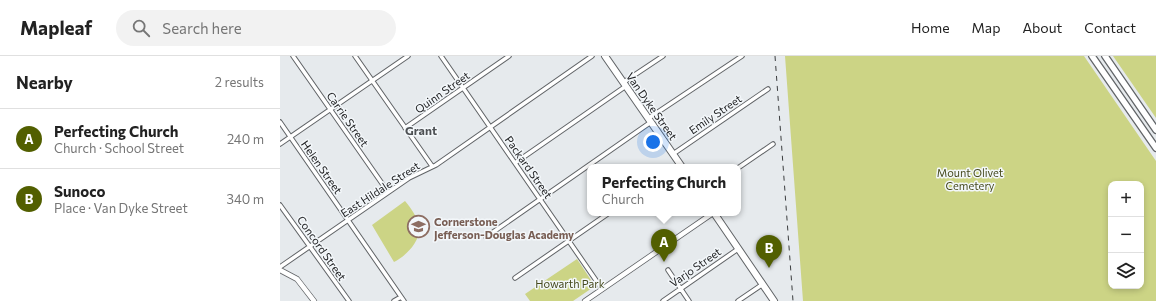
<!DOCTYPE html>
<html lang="en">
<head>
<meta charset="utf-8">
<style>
	:root { --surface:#fff; --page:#f2f2f2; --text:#222; --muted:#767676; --line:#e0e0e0; --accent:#525f00 }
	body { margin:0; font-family:Commissioner,sans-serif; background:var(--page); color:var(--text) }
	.controls { position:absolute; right:12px; bottom:12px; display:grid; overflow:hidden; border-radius:8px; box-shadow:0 2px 6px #0003 }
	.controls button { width:36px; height:36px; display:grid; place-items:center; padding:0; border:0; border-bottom:1px solid var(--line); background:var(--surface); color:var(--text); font:20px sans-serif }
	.you { position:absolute; left:373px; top:86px; width:14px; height:14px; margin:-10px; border:3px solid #fff; border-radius:50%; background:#1a73e8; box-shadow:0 0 0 6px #1a73e833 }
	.badge { display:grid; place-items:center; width:26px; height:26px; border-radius:50%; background:var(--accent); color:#fff; font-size:13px; font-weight:700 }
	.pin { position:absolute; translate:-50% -33px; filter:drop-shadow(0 1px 2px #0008) }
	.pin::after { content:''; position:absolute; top:21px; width:14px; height:12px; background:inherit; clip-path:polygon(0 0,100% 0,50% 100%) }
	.popup { position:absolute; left:307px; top:108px; width:154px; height:52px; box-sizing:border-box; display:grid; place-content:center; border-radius:8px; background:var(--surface); filter:drop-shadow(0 1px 3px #0005); font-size:13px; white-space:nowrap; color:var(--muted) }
	.popup b { font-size:15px; color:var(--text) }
	.popup::after { content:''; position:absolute; left:50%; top:100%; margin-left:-8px; border:8px solid transparent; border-top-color:var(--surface) }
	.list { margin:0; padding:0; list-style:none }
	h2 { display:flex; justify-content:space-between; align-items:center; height:52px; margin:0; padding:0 16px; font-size:17px }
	h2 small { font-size:13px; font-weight:400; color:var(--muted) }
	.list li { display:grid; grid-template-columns:26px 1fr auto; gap:12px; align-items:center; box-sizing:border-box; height:60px; padding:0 16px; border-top:1px solid var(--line) }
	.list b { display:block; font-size:15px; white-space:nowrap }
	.list p { margin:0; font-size:13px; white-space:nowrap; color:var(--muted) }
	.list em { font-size:13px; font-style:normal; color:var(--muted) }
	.icon { flex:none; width:22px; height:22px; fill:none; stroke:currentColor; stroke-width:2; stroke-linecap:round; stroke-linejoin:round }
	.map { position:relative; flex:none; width:876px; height:245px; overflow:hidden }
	header { display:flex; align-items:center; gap:24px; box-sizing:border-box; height:56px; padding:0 20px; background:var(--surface); border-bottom:1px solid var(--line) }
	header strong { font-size:19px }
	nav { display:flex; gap:22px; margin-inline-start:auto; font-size:14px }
	.search { width:280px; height:36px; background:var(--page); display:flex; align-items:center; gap:10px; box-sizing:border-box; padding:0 14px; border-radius:22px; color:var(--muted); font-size:15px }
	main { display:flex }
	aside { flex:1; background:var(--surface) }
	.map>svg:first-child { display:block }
	.green { fill:#ccd485; fill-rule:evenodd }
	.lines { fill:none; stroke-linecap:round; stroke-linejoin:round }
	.minor-casing { stroke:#616467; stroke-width:5.5 }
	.tertiary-casing { stroke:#616467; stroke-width:6 }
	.secondary-casing { stroke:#616467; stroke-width:8 }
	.primary-casing { stroke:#616467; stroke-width:8 }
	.minor { stroke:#fff; stroke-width:3.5 }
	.tertiary { stroke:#fff; stroke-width:4.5 }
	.secondary { stroke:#fff; stroke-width:5.5 }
	.primary { stroke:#fff; stroke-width:6 }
	.rail { stroke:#3b3d3f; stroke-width:1; stroke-dasharray:5 5; stroke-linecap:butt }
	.labels { text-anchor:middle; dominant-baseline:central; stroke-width:3; stroke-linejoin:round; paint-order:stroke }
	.street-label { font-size:11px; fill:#222325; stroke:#f3f7fa }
	.park-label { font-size:11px; fill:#464a1e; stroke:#f3f7fa }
	.education-label { font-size:11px; font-weight:bold; fill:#785e54; stroke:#f3f7fa; text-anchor:start }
	.neighbourhood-label { font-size:12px; font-weight:bold; fill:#4e5154; stroke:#f3f7fa }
</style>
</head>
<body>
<header>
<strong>Mapleaf</strong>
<div class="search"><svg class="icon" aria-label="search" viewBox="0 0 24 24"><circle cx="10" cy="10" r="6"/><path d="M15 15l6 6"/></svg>Search here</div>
<nav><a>Home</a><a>Map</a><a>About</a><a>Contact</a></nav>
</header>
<main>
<aside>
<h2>Nearby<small>2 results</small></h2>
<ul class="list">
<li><span class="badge">A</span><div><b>Perfecting Church</b><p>Church · School Street</p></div><em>240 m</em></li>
<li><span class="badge">B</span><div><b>Sunoco</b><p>Place · Van Dyke Street</p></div><em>340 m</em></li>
</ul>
</aside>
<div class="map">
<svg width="876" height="245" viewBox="0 0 876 245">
	<rect width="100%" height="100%" fill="#e6eaed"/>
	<path class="green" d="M505,0H804L876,105V245H523ZM831,128H861V230H831Z
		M833,0H876V62Z
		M125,145C131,152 138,162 139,171C141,185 126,200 114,206L92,169Z
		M297,203L315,230L293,245H250L245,238Z"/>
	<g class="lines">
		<defs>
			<path id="minor" d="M13,0L108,136
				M75,0L152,110
				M161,0L322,233
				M344,26L383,0
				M369,62L462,0
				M0,66L124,245
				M125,72L229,0
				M0,88L128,0
				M393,98L488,33
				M235,107L346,30
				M458,112L493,88
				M0,149L69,245
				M206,181L371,66
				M0,211L129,122L156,109L312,0
				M388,214L409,245
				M235,222L329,157
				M114,245L121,241
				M383,245L458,193
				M458,245L483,228"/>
			<path id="tertiary" d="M0,214L17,223L34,245
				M305,245L433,157"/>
			<path id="secondary" d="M812,0L876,92
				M825,0L876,74"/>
			<path id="primary" d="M325,0L402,111
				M434,157L494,245"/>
		</defs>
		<use href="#minor" class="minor-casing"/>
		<use href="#tertiary" class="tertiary-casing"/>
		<use href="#secondary" class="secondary-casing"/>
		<use href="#primary" class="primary-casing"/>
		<use href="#minor" class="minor"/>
		<use href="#tertiary" class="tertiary"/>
		<use href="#secondary" class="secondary"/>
		<use href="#primary" class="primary"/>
		<path class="rail" d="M495,0L513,245"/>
	</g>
	<defs>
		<symbol id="school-ring" viewBox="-11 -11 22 22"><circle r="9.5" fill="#f3f7fa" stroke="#8d6e63" stroke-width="1.5"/><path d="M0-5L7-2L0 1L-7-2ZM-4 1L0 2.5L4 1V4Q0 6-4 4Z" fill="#8d6e63"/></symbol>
	</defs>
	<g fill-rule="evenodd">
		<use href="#school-ring" x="126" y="158" width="25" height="25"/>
	</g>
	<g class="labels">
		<g class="street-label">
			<text transform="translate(162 36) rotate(-35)">Quinn Street</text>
			<text transform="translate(372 50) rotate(55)">Van Dyke Street</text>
			<text transform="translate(435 58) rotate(-34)">Emily Street</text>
			<text transform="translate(68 63) rotate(55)">Carrie Street</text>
			<text transform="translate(42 111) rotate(55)">Helen Street</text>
			<text transform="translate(249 111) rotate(55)">Packard Street</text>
			<text transform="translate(100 133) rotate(-33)">East Hildale Street</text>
			<text transform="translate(42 192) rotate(55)">Concord Street</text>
			<text transform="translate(415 211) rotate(-35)">Varjo Street</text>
		</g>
		<g class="park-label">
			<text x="690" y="116">Mount Olivet<tspan x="690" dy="13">Cemetery</tspan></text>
			<text x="290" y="227">Howarth Park</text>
		</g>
		<g class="education-label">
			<text x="154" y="165">Cornerstone<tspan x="154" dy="13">Jefferson-Douglas Academy</tspan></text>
		</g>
		<g class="neighbourhood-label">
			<text x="141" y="74">Grant</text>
		</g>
	</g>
</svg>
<div class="controls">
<button>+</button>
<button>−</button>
<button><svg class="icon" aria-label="layers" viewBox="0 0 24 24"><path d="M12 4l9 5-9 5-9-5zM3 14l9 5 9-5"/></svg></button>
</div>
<div class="you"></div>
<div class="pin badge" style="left:384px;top:206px">A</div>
<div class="popup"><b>Perfecting Church</b>Church</div>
<div class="pin badge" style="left:489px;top:212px">B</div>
</div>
</main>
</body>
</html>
